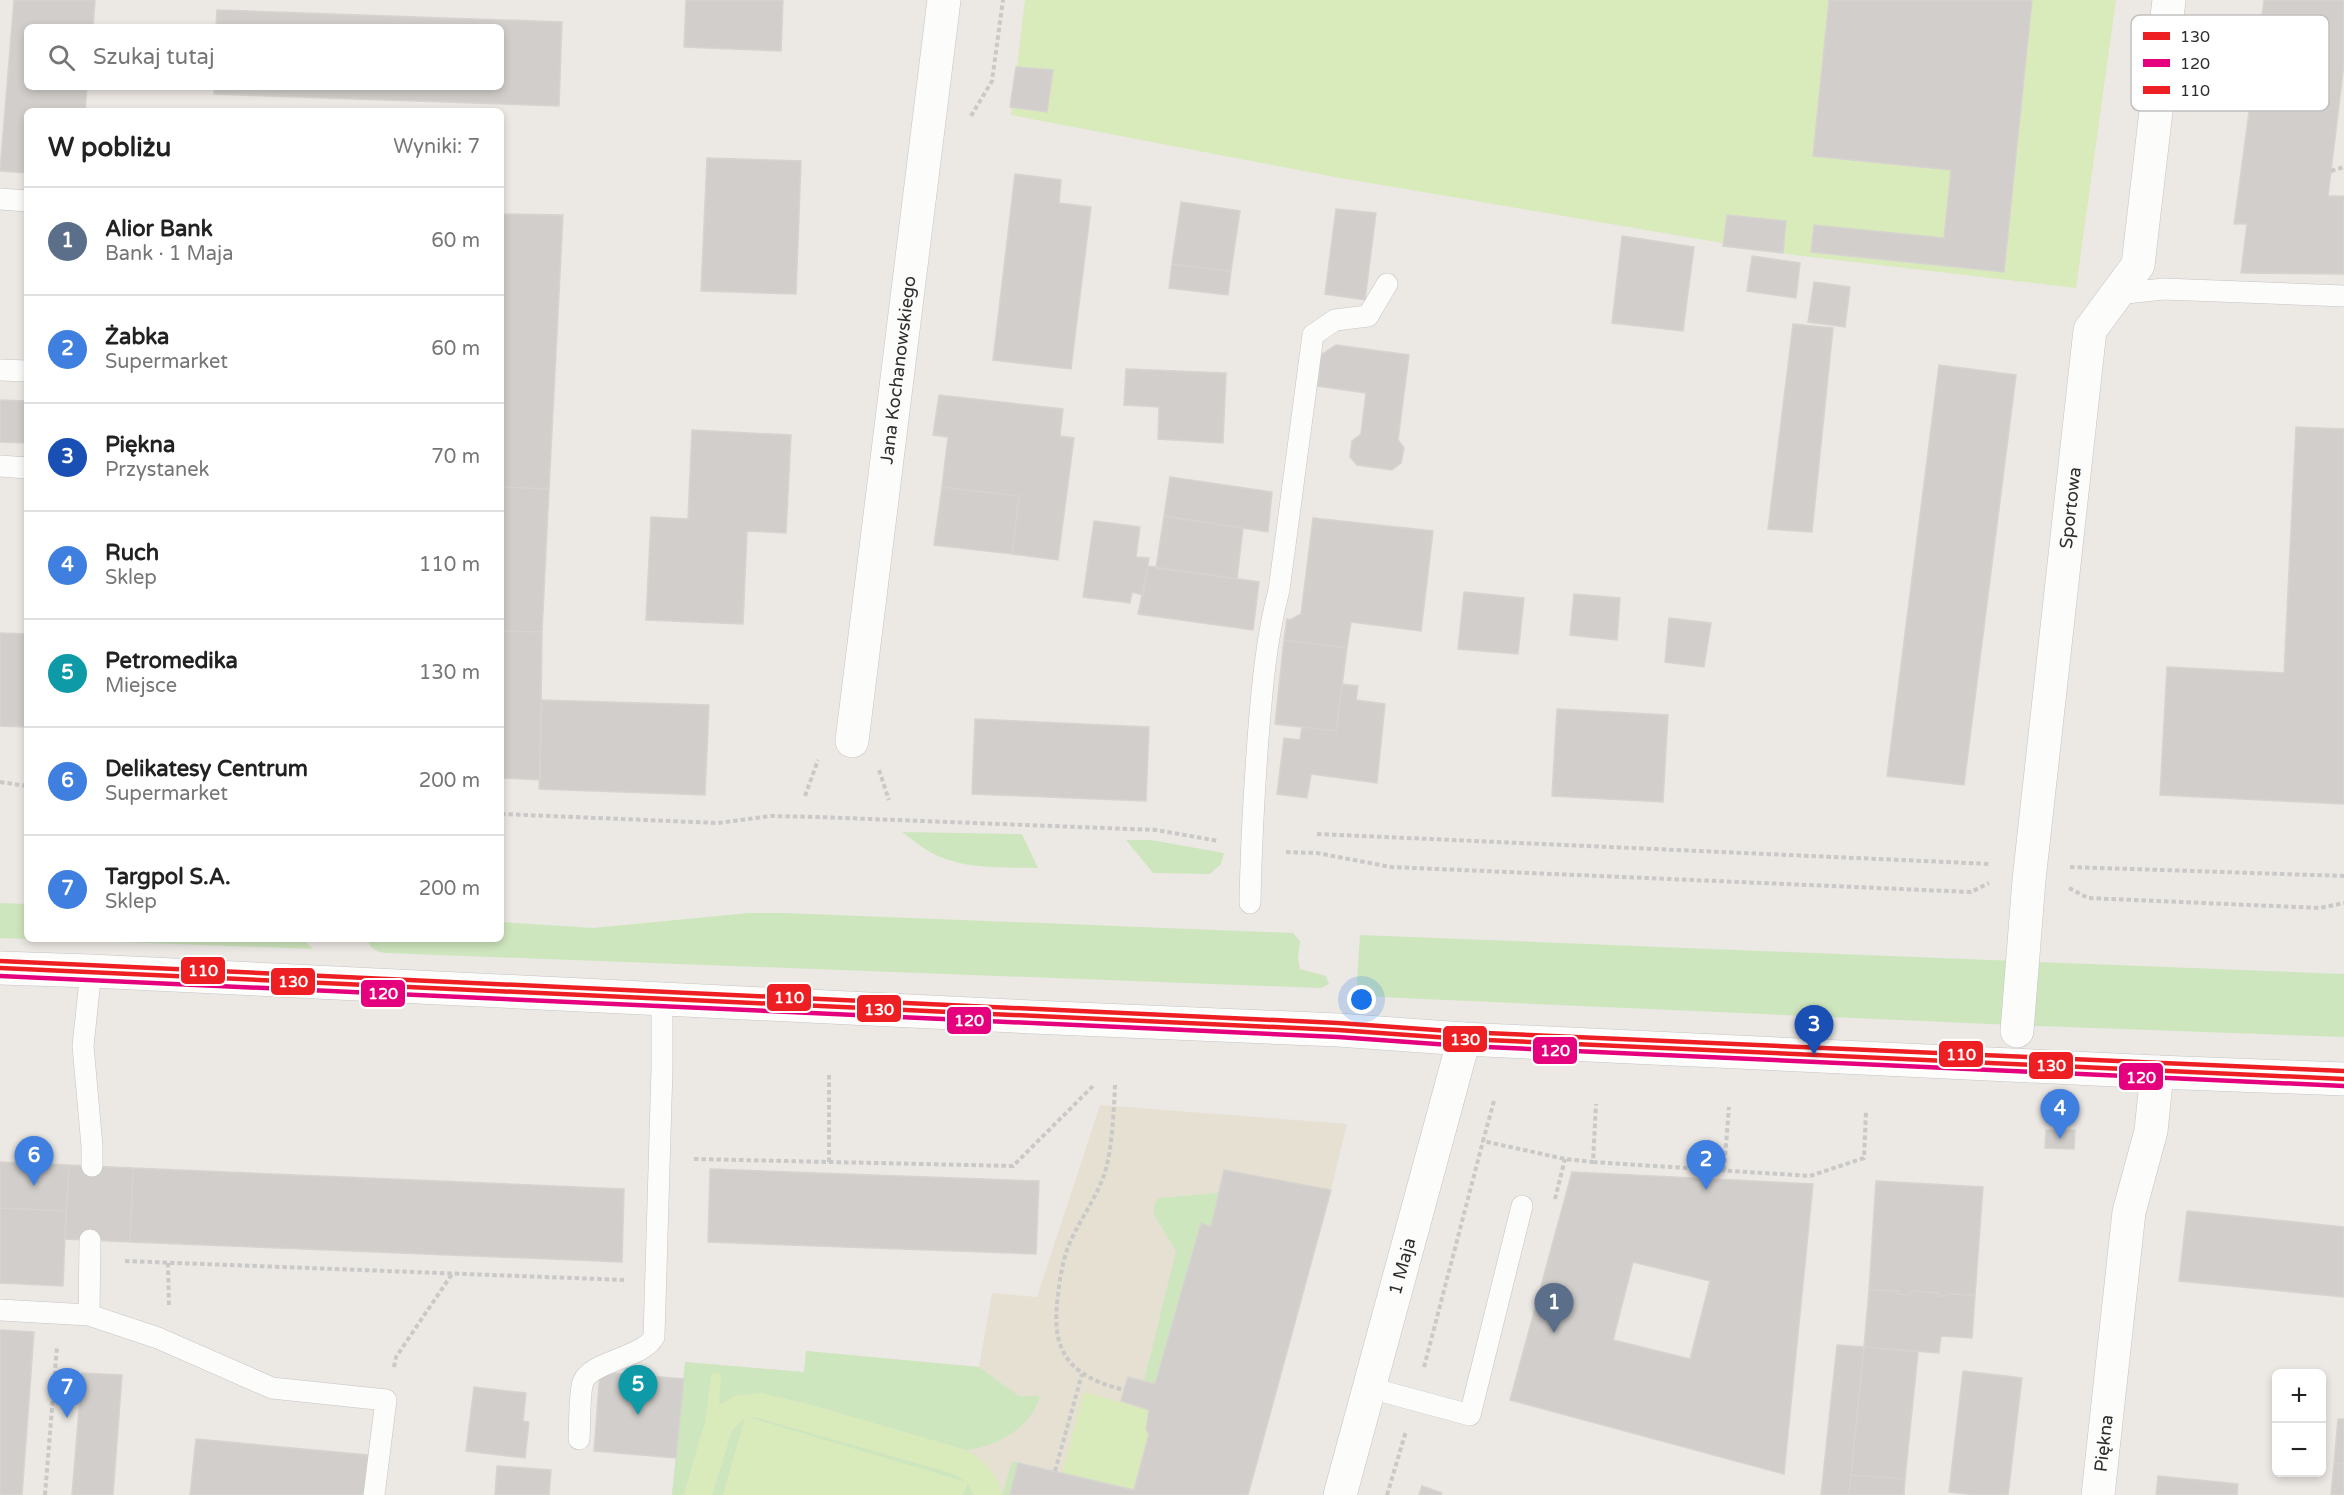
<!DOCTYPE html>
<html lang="pl">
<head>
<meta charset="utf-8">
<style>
	:root { --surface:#fff; --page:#f6f6f6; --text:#222; --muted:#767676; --line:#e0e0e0; --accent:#706f6e }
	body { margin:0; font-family:"Varela Round",sans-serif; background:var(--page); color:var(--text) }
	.controls { position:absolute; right:18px; bottom:18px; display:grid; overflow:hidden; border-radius:9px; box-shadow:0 3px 9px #0003 }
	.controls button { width:54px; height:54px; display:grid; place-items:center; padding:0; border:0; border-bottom:2px solid var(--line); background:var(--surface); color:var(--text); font:30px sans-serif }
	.you { position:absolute; left:1362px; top:1000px; width:21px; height:21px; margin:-15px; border:4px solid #fff; border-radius:50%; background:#1a73e8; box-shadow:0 0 0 9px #1a73e833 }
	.badge { display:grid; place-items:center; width:39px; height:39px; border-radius:50%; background:var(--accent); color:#fff; font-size:20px; font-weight:700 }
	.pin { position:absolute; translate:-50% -50px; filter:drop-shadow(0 2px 3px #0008) }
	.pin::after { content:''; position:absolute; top:32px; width:21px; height:18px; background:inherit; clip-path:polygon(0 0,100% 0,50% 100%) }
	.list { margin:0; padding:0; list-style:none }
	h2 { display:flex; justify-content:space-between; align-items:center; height:78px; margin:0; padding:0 24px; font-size:26px }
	h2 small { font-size:20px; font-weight:400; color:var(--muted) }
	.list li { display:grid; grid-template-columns:39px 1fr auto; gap:18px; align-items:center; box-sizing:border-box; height:108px; padding:0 24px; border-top:2px solid var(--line) }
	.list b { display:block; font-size:22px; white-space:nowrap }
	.list p { margin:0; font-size:20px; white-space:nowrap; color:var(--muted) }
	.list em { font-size:20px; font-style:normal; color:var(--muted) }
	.icon { flex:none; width:33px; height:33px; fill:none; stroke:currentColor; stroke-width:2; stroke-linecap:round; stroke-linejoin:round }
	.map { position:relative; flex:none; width:2344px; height:1495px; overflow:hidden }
	.search { position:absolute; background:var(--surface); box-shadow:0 3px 9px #0003; left:24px; top:24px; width:480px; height:66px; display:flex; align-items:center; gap:15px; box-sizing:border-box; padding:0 21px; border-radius:9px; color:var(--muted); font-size:22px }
	.panel { position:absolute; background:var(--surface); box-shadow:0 3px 9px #0003; left:24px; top:108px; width:480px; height:834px; border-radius:9px }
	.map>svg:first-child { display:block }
	.education { fill:#e6e0d3 }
	.green { fill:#cee6be }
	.pitch { fill:#d9eabb; fill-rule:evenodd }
	.building { fill:#d1cecb; stroke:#d7d4d0; stroke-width:1.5; fill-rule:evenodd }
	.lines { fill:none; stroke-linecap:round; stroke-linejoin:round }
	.service-casing { stroke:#c5c4c5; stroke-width:22 }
	.minor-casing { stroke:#c5c4c5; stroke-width:34 }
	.secondary-casing { stroke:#c5c4c5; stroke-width:34 }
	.path { stroke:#c9c9c8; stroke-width:4; stroke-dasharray:4.5 3; stroke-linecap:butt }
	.service { stroke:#fcfcfb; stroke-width:21 }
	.minor { stroke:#fcfcfb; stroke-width:33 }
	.secondary { stroke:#fcfcfb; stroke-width:33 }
	.bus-1-casing { stroke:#fff; stroke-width:9 }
	.bus-2-casing { stroke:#fff; stroke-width:9 }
	.bus-3-casing { stroke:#fff; stroke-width:9 }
	.bus-1 { stroke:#ee1f23; stroke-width:4.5 }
	.bus-2 { stroke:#e5007d; stroke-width:4.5 }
	.bus-3 { stroke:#ee1f23; stroke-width:4.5 }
	.labels { text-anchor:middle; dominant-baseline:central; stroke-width:4.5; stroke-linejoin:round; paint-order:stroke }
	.street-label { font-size:18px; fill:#2e2e2e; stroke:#fff }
	.key { fill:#fff; stroke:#c0c0c0; stroke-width:1.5 }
	.key-label { font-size:16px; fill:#2e2e2e }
	.line-badge { stroke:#fff; stroke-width:2 }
	.badge-label { font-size:16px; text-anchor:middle; font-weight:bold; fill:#fff }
</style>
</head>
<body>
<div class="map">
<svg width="2344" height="1495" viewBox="0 0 2344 1495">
	<rect width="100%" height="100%" fill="#ece8e4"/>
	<path class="education" d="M1100,1105L1347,1124L1331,1190L1248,1495H672L685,1362L804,1372L806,1351L979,1367L992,1293L1037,1297Z"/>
	<path class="green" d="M902,832L1022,834L1038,868C1003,867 964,870 932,853C922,848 912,839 902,832Z
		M1126,840H1151L1224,853L1221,864L1210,874L1153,873Z
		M0,903L27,904V939L0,938Z
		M749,913H785L1293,933L1300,941L1298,959L1300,969L1326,976L1329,984L1321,988L385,953C376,951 369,949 368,939H501V922L593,928Z
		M1360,935L2344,974V1037L2013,1025L1356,996Z
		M41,939H303L313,949Z
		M1219,1193L1211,1227L1201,1224L1155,1384L1144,1381L1176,1251L1154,1215V1204L1159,1198Z
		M806,1351L979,1367L1019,1396H1040C1032,1428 995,1447 966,1450L811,1405L760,1393L735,1396L718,1406L721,1374L712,1373L705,1422L684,1495H672L685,1362L804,1372Z
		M746,1417H755L955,1474L967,1482L974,1495H963L967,1483L745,1418L723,1495H712L732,1430Z
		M1012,1461L1018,1463L1010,1495H1002Z"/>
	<path class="pitch" d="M1025,0H2116L2076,288L1794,255L1340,178L1011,115Z
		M712,1373L721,1374L719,1406L735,1396L760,1393L811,1405L966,1450C984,1460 998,1474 1002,1495H974L968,1483L963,1495H723L745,1418L732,1430L712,1495H684L705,1422ZM748,1417H755L955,1474L966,1482Z
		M1084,1392L1149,1410L1146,1429L1149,1434L1134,1490L1062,1473Z"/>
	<path class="building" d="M14,0H95L93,27H27V87H87L85,111H27V173L0,171Z
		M686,0H783L781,51L684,47Z
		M1829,0H2032L2004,272L1811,252L1814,225L1944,238L1951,170L1813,156Z
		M2264,0H2344V64L2328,196H2344V274L2241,273L2247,224H2234Z
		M217,10L562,22L559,106L214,94V87H501V27H216Z
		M1016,67L1053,70L1047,112L1010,107Z
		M707,158L801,161L796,294L701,291Z
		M1015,174L1061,180L1059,203L1091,207L1071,369L993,360Z
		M1181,202L1240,211L1231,271L1172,264Z
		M1336,209L1376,213L1365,300L1325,294Z
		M501,214L563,215L549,489L501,487Z
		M1727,215L1786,221L1783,253L1723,246Z
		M1622,236L1694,247L1683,331L1612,323Z
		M1752,256L1800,263L1796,298L1747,291Z
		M1172,264L1231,271L1228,295L1169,288Z
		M1814,282L1850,287L1845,327L1808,322Z
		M1793,324L1833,328L1812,532L1768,529Z
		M1336,345L1409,355L1398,440L1404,448L1401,463L1392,470L1357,465L1350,457L1352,441L1361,434L1366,393L1318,386L1321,355Z
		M1939,365L2016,375L1964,785L1887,776Z
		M1126,369L1226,373L1223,443L1158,439L1159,407L1124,405Z
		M939,395L1063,409L1060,436L1074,438L1058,560L1012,554L1019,496L942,487L948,437L933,435Z
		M0,400L27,401V443L0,442Z
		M2296,427L2344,429V804L2160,795L2167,667L2284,673Z
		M692,430L791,435L786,533L747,531L743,624L646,620L651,517L688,519Z
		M1170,477L1272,492L1268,532L1164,516Z
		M501,487L549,489L542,632L501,631Z
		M942,487L1019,496L1012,554L934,545Z
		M1164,516L1243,528L1237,579L1156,568Z
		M1313,518L1433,531L1421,631L1351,622L1347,648L1284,640L1287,619L1290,620L1301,614Z
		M1094,521L1140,527L1136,557L1149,558L1143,595L1132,592L1130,603L1083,597Z
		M1148,566L1259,582L1253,630L1138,614Z
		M1464,592L1524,598L1518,654L1458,649Z
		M1574,594L1620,598L1617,640L1570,635Z
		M1669,618L1711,623L1704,667L1665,662Z
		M501,631L542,632L540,780L501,778Z
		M0,633L27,634V727L0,726Z
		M1284,640L1347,648L1336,731L1275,724Z
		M1342,684L1358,686L1356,700L1385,704L1377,783L1311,774L1307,798L1277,794L1284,738L1300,740L1302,727L1336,731Z
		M542,700L709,705L705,795L539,789Z
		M1557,709L1668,715L1663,802L1552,796Z
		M975,719L1149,727L1146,801L972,794Z
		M2046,1130H2075L2074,1149L2045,1148Z
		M0,1162L69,1165L66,1211L0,1208Z
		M69,1165L133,1168L130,1242L65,1239Z
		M133,1168L624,1189L622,1262L130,1242Z
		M710,1169L1039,1181L1036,1254L708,1242Z
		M1224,1170L1331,1190L1248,1495H1010L1018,1463L1134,1490L1149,1434L1146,1429L1149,1410L1121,1401L1124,1390L1128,1377L1155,1384L1201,1223L1211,1227Z
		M1572,1172L1813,1184L1784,1474L1510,1400ZM1633,1262L1710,1281L1690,1359L1613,1340Z
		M1876,1181L1983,1187L1975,1295L1948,1294L1947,1296H1938L1939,1293L1910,1291V1295L1898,1294L1899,1291L1869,1290Z
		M0,1208L66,1211L63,1286L0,1283Z
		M2187,1211L2344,1227V1297L2179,1281Z
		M1869,1290L1899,1291L1898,1294L1910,1295V1291L1939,1293L1938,1296H1947L1948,1294L1975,1295L1972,1338L1941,1336L1939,1353L1864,1347Z
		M0,1330L34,1332L22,1495H0Z
		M1837,1345L1864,1347L1849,1495H1821Z
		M1864,1347L1918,1352L1905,1479L1851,1475Z
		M1963,1371L2022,1378L2008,1495H1976L1949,1492Z
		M600,1372L684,1379L676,1458L594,1451Z
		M82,1373L122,1375L113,1495H72Z
		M474,1387L526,1393L523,1421L529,1422L525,1458L466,1451Z
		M2338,1419H2344V1464L2334,1463Z
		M196,1439L368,1455L364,1495H190Z
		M2334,1463L2344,1464V1495H2331Z
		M497,1466L551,1470L549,1495H495Z
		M1851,1475L1905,1479L1904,1495H1849Z
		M2158,1476L2238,1484L2237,1495H2156Z
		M1422,1486L1442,1493L1441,1495H1419Z"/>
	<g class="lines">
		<defs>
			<path id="service" d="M0,199L27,201
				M2116,294L2164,289L2344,296
				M0,370L27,371
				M0,466L27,468
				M1250,903C1251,848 1254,794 1258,739C1262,689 1266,639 1279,590L1313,335L1335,320L1368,316L1387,284
				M91,971L83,1046L92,1146V1166
				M0,1310L89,1315L90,1240
				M89,1315L158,1338L272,1388L386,1400L374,1495
				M1370,1388L1470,1415L1522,1206
				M579,1439C580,1426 579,1393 583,1382C591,1361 643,1358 654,1337L662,1068V999"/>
			<g id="minor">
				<path id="s1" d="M852,741L944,0"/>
				<path id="s2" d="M2017,1031L2029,880L2090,330L2138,265L2169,0"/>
				<path id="s3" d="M1340,1495L1464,1039"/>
				<path id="s4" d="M2098,1495L2129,1212L2151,1131L2157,1072"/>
			</g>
			<path id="secondary" d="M0,968L91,971L1032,1017L1338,1030L1464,1039L2157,1072L2344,1079"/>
		</defs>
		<use href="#service" class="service-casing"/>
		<use href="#minor" class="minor-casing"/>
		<use href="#secondary" class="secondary-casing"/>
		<path class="path" d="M971,116L992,81L1003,0
			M2331,171L2344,167
			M879,770L889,800
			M0,782L27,786
			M805,796L818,760
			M501,814L718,823L771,816L818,817L1156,830L1219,841
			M1317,834L1991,864
			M1286,852L1317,853L1391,867L1971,892L1989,883
			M2070,867L2344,876
			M2069,888L2088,898L2320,908L2344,903
			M1115,1085C1114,1109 1112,1150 1105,1172C1097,1197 1081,1218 1070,1242C1063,1259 1060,1277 1058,1295C1050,1352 1069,1376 1124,1390
			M1494,1101L1483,1141L1565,1159L1593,1162L1596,1104
			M694,1159L1013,1166L1095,1084
			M829,1162V1074
			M1593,1162L1810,1176L1864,1158L1866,1111
			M1724,1170L1729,1107
			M1555,1199L1565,1159
			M125,1261L624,1280
			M168,1263L169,1307
			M394,1367L396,1357L452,1274
			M1424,1367L1483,1141
			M1055,1471L1082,1374
			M45,1495L57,1346
			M1387,1495L1406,1431"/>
		<use href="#service" class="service"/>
		<use href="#minor" class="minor"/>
		<use href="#secondary" class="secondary"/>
		<defs>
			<path id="bus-1" d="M0,968L1338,1030L1464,1039L2344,1079"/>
			<path id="bus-2" d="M0,976L1338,1037L1464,1046L2344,1086"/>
			<path id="bus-3" d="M0,961L1338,1023L1464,1032L2344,1071"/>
		</defs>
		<use href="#bus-1" class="bus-1-casing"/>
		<use href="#bus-2" class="bus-2-casing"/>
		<use href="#bus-3" class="bus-3-casing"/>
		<use href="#bus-1" class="bus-1"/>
		<use href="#bus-2" class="bus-2"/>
		<use href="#bus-3" class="bus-3"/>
	</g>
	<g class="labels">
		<g class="street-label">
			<text stroke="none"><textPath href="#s1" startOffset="374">Jana Kochanowskiego</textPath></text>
			<text stroke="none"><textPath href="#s2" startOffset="526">Sportowa</textPath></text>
			<text stroke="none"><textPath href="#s3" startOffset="237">1 Maja</textPath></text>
			<text stroke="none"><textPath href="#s4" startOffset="52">Piękna</textPath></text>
		</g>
	</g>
	<rect x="2131" y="15" width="198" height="96" rx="9" class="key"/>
	<rect x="2143" y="32" width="27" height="8" fill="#ee1f23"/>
	<rect x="2143" y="59" width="27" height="8" fill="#e5007d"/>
	<rect x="2143" y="86" width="27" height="8" fill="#ee1f23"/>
	<g class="key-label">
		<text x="2180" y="42">130</text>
		<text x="2180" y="69">120</text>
		<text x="2180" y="96">110</text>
	</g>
	<g class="line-badge">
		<rect x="180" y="956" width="46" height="29" rx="6" fill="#ee1f23"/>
		<rect x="270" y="967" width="46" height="29" rx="6" fill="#ee1f23"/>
		<rect x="360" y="979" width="46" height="29" rx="6" fill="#e5007d"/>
		<rect x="766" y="983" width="46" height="29" rx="6" fill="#ee1f23"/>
		<rect x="856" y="994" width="46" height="29" rx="6" fill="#ee1f23"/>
		<rect x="946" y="1006" width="46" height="29" rx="6" fill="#e5007d"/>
		<rect x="1442" y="1025" width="46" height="28" rx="6" fill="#ee1f23"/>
		<rect x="1532" y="1036" width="46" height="29" rx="6" fill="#e5007d"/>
		<rect x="1938" y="1040" width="46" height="28" rx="6" fill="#ee1f23"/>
		<rect x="2028" y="1051" width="46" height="29" rx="6" fill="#ee1f23"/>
		<rect x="2118" y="1062" width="46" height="29" rx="6" fill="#e5007d"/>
	</g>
	<g class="badge-label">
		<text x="203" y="976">110</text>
		<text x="293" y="987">130</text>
		<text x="383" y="999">120</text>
		<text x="789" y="1003">110</text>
		<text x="879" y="1015">130</text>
		<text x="969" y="1026">120</text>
		<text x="1465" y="1045">130</text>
		<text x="1555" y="1056">120</text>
		<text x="1961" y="1060">110</text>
		<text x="2051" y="1071">130</text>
		<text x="2141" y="1083">120</text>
	</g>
</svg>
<div class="controls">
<button>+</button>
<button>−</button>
</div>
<div class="you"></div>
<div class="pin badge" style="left:1554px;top:1333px;background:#5c6f8a">1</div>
<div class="pin badge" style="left:1706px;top:1190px;background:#3f7fe0">2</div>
<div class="pin badge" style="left:1814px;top:1055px;background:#1a4fb4">3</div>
<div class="pin badge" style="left:2060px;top:1139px;background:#3f7fe0">4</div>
<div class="pin badge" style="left:638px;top:1415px;background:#0f9aa8">5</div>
<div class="pin badge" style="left:34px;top:1186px;background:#3f7fe0">6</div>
<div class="pin badge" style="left:67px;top:1418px;background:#3f7fe0">7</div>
<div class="search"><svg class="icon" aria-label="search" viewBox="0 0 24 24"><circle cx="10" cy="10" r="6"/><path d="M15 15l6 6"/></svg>Szukaj tutaj</div>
<section class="panel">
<h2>W pobliżu<small>Wyniki: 7</small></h2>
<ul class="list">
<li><span class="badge" style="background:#5c6f8a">1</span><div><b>Alior Bank</b><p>Bank · 1 Maja</p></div><em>60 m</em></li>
<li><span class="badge" style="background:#3f7fe0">2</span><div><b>Żabka</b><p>Supermarket</p></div><em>60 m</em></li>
<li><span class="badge" style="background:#1a4fb4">3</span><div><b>Piękna</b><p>Przystanek</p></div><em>70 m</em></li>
<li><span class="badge" style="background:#3f7fe0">4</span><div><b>Ruch</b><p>Sklep</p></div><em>110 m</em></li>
<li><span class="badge" style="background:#0f9aa8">5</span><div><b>Petromedika</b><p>Miejsce</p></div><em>130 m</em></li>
<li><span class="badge" style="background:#3f7fe0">6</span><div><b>Delikatesy Centrum</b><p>Supermarket</p></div><em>200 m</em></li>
<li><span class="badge" style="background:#3f7fe0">7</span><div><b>Targpol S.A.</b><p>Sklep</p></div><em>200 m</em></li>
</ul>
</section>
</div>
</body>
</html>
